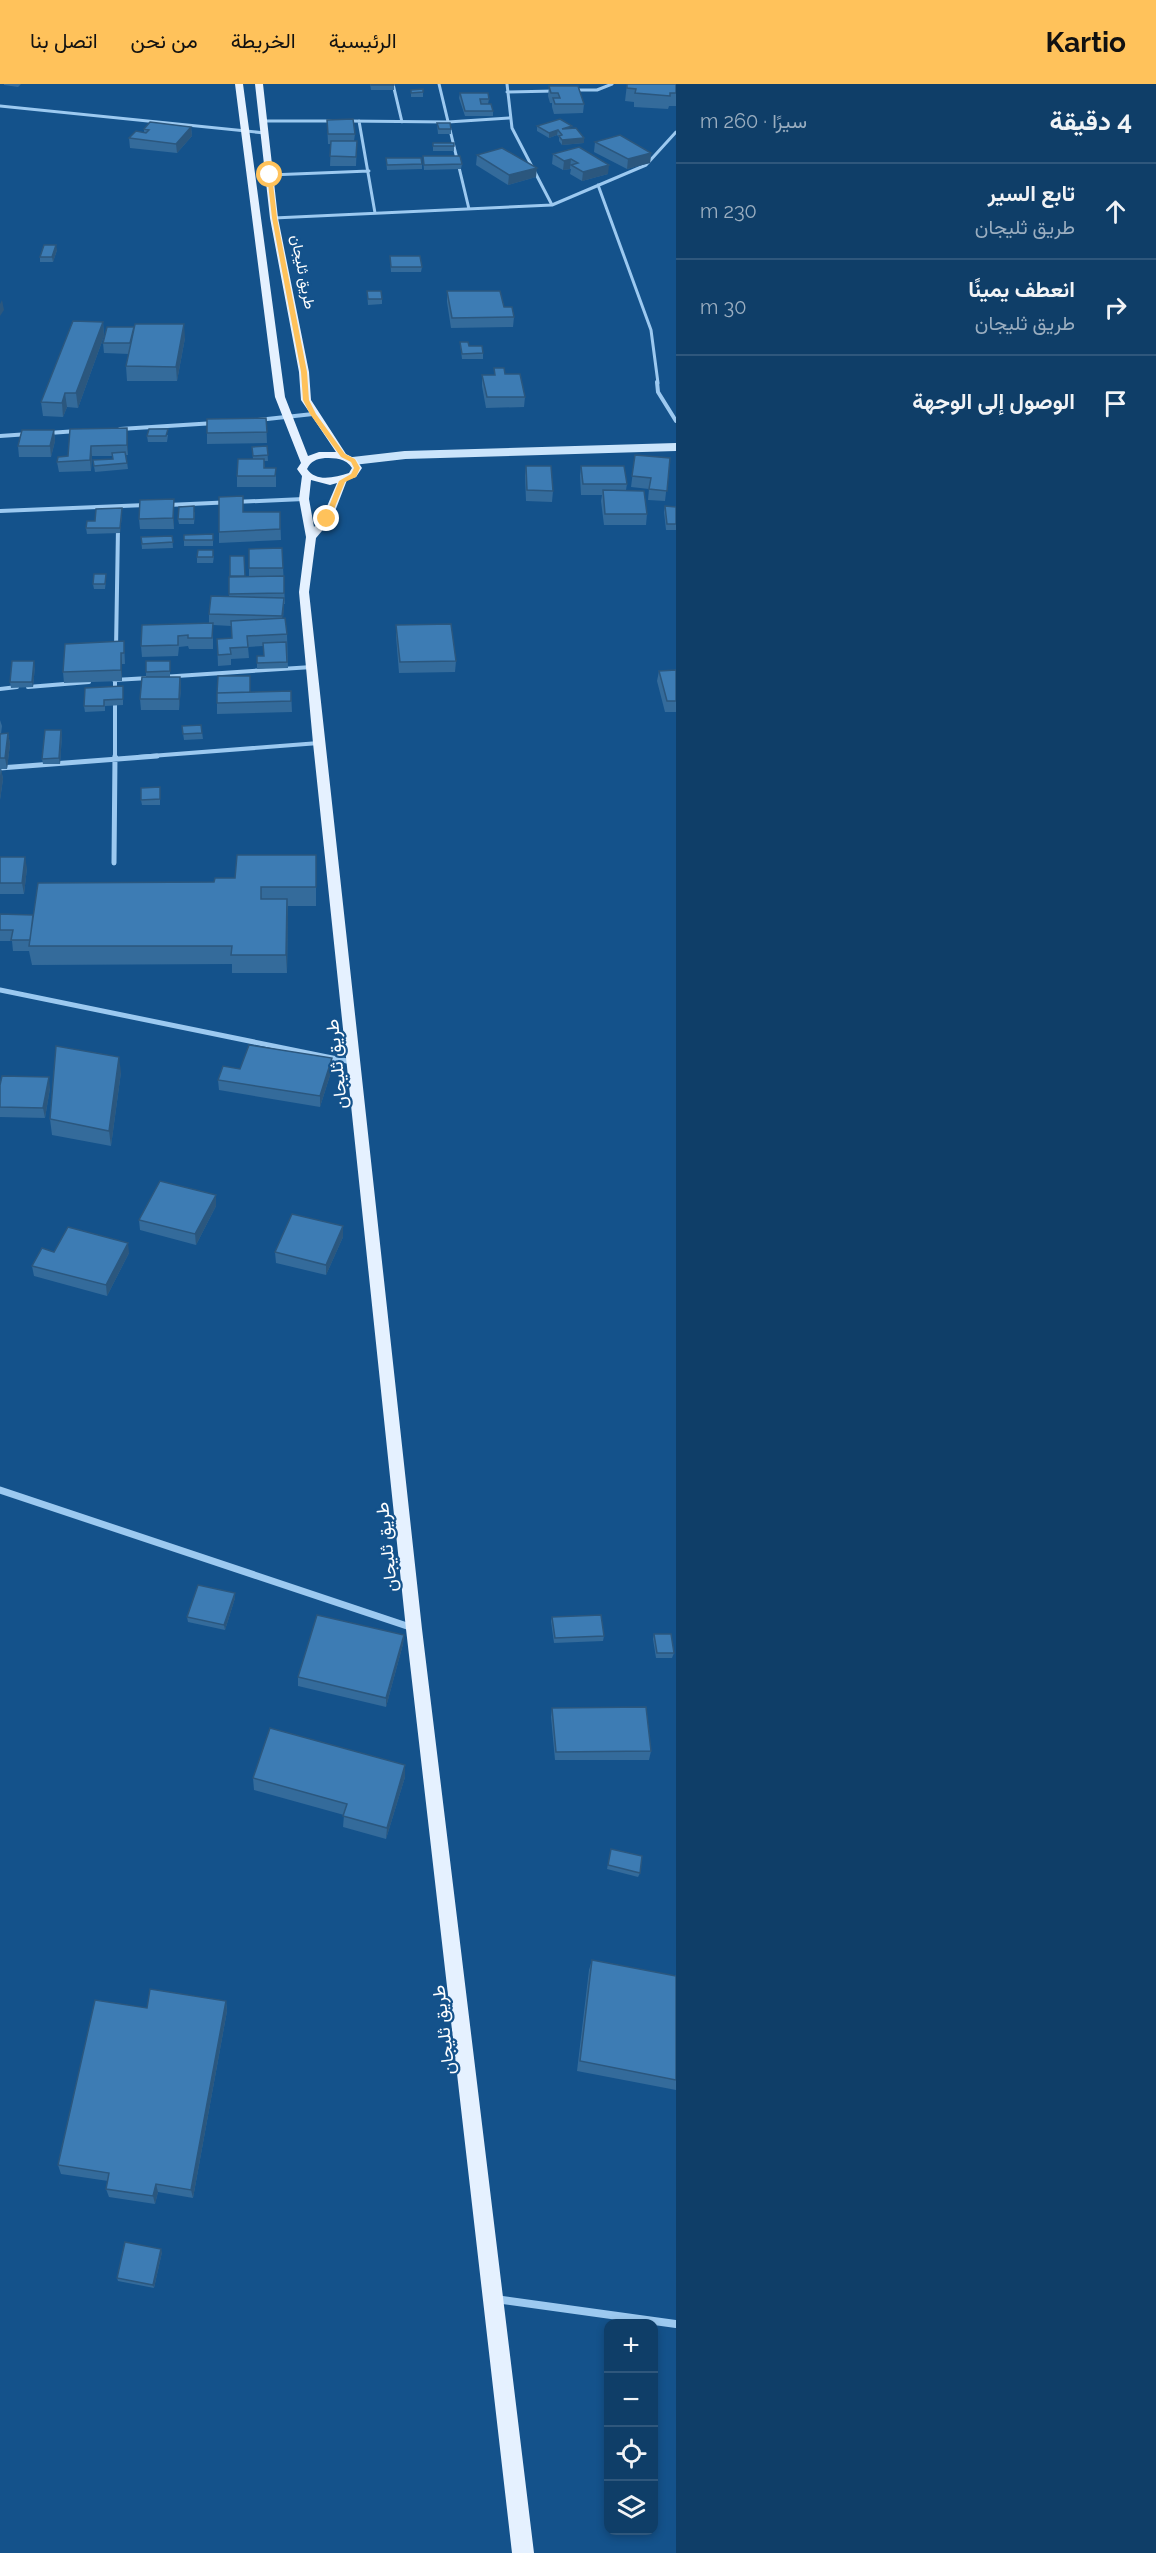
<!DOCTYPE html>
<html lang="ar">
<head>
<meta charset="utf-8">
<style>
	:root { --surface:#0f3e68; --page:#18456e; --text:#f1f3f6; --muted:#9baec0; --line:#2f577c; --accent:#ffc25b }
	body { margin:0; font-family:Raleway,Vazirmatn,sans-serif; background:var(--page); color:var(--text); direction:rtl }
	.controls { position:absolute; right:18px; bottom:18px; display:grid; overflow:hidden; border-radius:12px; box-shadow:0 3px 9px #0003 }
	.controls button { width:54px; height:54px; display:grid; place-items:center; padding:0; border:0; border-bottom:2px solid var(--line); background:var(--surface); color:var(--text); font:30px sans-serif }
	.stop { position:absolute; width:18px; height:18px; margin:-14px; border:4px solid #ffc25b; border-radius:50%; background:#fff }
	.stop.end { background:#ffc25b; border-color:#fff; box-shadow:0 2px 6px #0008 }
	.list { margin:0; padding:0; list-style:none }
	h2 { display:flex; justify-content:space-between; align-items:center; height:78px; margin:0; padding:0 24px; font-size:26px }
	h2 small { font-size:20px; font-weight:400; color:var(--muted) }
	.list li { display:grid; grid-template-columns:39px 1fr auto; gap:18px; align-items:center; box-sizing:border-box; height:96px; padding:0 24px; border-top:2px solid var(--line) }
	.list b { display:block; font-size:22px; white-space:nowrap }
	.list p { margin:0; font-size:20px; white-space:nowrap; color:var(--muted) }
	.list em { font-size:20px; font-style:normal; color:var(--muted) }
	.icon { flex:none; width:33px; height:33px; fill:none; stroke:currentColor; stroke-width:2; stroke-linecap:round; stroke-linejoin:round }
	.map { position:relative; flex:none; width:676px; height:2469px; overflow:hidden; direction:ltr }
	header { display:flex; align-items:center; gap:36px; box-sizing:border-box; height:84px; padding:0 30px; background:var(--accent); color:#111 }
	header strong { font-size:28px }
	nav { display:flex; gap:33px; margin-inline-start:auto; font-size:21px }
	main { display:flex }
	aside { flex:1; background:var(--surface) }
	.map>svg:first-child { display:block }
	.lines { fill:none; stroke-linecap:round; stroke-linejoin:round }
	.minor-far4 { stroke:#9cc9f0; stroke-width:3 }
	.minor-far3 { stroke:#9cc9f0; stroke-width:4 }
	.minor-far2 { stroke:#9cc9f0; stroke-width:5 }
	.minor-far1 { stroke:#9cc9f0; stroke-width:7 }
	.minor { stroke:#9cc9f0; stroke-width:8 }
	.secondary { stroke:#cae4fb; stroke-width:8 }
	.primary { fill:#e5f1ff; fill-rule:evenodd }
	.wall { fill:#346b9b }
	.shaded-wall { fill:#2b577e }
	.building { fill:#3d7cb4; stroke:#2b577e; stroke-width:1.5 }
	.route { fill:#ffc25b }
	.labels { text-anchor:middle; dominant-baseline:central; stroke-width:4.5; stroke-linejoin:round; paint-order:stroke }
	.far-street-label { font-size:15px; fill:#fff; stroke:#14528b }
	.street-label { font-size:18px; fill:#fff; stroke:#14528b }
</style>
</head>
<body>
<header>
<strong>Kartio</strong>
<nav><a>الرئيسية</a><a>الخريطة</a><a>من نحن</a><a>اتصل بنا</a></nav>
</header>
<main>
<aside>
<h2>4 دقيقة<small>سيرًا · 260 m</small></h2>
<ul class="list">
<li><svg class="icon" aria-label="ahead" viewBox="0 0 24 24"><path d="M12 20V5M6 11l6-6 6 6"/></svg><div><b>تابع السير</b><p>طريق ثليجان</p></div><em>230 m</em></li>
<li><svg class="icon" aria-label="right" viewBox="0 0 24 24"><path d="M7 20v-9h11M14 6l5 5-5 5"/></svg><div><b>انعطف يمينًا</b><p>طريق ثليجان</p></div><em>30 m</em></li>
<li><svg class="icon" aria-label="arrive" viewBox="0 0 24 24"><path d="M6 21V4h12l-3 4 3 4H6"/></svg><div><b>الوصول إلى الوجهة</b></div></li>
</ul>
</aside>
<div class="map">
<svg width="676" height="2469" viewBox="0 0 676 2469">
	<rect width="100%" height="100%" fill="#14528b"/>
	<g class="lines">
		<path class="minor-far4" d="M393,0L402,38
			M439,0L469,125
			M574,6H597L612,0
			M507,8L555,7
			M0,22L265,49
			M264,37H334
			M348,37L448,38L509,34
			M359,37L375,129
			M270,91L369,87
			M598,101L651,246L658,299
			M552,121L646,81L676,48
			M274,134L552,121L512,44L507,0"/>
		<path class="minor-far3" d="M657,298L658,308L676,337
			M258,336L313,330
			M120,345L215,339
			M49,349L77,347
			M0,352L29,350
			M168,421L304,415
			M0,427L146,421
			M116,565L118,444
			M162,593L312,583
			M114,596L149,594
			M28,603L89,598
			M0,605L17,603
			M115,673V591
			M138,673L319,659"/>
		<path class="minor-far2" d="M0,684L157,672
			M114,779L115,672
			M0,906L352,978"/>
		<path class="minor-far1" d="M0,1406L413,1544"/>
		<path class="minor" d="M495,2215L676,2240"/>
		<path class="secondary" d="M353,377L405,371L676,363"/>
		<path class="primary" d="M235,0H243L285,313L308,372L319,368H336L301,316L299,288L270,134L255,0H263L278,134L309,288L311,316L346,370L356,375L362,384L356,393L347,396L332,435L316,454L309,508L422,1545L534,2469H512L406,1545L313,659L299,508L306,453L299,415L302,392L297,385L301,379L275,313ZM325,374C335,374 346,374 352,384L349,389C335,393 317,399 307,385C311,377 316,375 325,374ZM311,396L330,401L337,399L322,434L314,443L309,415Z"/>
	</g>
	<path class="wall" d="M4,0H21L18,3L4,1Z
		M370,0H394V6H371Z
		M627,0H676V22H669L668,25L634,23V18L625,17Z
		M549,2L584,20L583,29L554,30L552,23V19H550L548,12Z
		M423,5V13H411V6Z
		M460,9L489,15L488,20L493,27V32H465L459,14Z
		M327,36L355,50L354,57H357L356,82H330L331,60H328Z
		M437,39L451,45V50H438Z
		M537,42L572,44L584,59L562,61L559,57V53L557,51L549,54L537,47Z
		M191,43L192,52L177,69L130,64L129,54L144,48V45Z
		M595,58L651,69L650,79L627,85L594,68Z
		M433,59H454V67H433Z
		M579,63L608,90L582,97L570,90L571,85L563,86L552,80L553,70Z
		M477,71L536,93L508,101L476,81Z
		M423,72L462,80L461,85L424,86Z
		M386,74L422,80V85L387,86Z
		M57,166L53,178H40V173Z
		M390,172L422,183L421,188H391Z
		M367,207L382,215V220L368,221Z
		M447,207L504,223L514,233L513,243L451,244L447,218Z
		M103,238L104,252L78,324L67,323L63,333L43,332L41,318Z
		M185,254L177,297H127L126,282L129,270L104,269L103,259Z
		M460,258L483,269V275H462Z
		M494,284L505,290L525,313L524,323L486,324L482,302V291H494Z
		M266,334L267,359L207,360V349Z
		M127,344L128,371H126L128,385L95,388L93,376L113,375V372H92L91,387L59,388L57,378Z
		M54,346L55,357L51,373H19L18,362Z
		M168,351L167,358H148L147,352Z
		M267,362L268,377H264L265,384H276V403H237V392L253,375L252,363Z
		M635,371L670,374L665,417L648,416L649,405L631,403Z
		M526,382L553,407L552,418L526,417L525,392Z
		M581,382L627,400L626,406L647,430L646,441H604L601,417L602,411H581L580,392Z
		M665,422L676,423V446H666L664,428Z
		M122,424V430L120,449L87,450L86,444L95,437Z
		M174,426V445H140L139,435Z
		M195,428L194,440H179L178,435Z
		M243,428H280L281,456L219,459V448Z
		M213,450V462H184V456Z
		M172,452L173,464L142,465L141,453Z
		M282,464L285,520H284L283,534L287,550L288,584L257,585V572H264L263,562L248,563L249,574L231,575V581L218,582L217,555L232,554L231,542L213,541V565H189L188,562L179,563L178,572L142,573L141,562L209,539V530L229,513L230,472H244L245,493H249V465Z
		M214,472L213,479H197V473Z
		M106,495L105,505H94L93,500Z
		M396,541L456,577L455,588L399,589L396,552Z
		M124,557L125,580H122V597L64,599L63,588Z
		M170,577V593H180L181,604L179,626H141L140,615L146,593V588Z
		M35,582L33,603L11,604L10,598Z
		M676,586V628H665L657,597L659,587Z
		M123,602V621L105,622V627L85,628L84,622Z
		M291,607L292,628L217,630V619L250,608Z
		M0,636L2,642L1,650L8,649L10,660L7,685H1L3,695L0,716Z
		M201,641L203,655L184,656L182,642Z
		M61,646L62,651L60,680H43L42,675Z
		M160,703V721H142L141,716Z
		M316,771V822H288L287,889H232V880L32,881L29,867H13L12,857H0V830L33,831L214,798L235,794Z
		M0,773L27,784L24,810H0Z
		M240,985H332L320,1023L219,1006L218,996Z
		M121,988L111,1062L52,1051L50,1035Z
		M0,1001L50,1004L45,1034L0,1033Z
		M216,1122L196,1161L140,1146L139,1136Z
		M343,1142V1153L326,1191L276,1179L275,1168Z
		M54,1168L129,1169L107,1212L34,1192L32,1182Z
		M235,1514L225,1546L188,1538L187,1533Z
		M552,1533L604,1552L603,1557L554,1559L551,1537Z
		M654,1550L674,1569L672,1574H656L653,1555Z
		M404,1551L403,1560L386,1623L298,1602V1593Z
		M552,1624L651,1667L649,1676H555L551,1633Z
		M405,1693L386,1755L343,1743L344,1731L254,1706L253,1694Z
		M611,1765L640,1789L638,1793L607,1785Z
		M592,1876L676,1892V2006L577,1987L589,1886Z
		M226,1917L227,1927L193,2114L158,2108L155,2120L109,2113L106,2105L108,2097L61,2090L58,2081L147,1924Z
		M162,2168L154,2204L118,2197L117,2194Z"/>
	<path class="shaded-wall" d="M191,43L192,52L177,69L176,60Z
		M558,46L557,51L549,54V49Z
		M584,54V59L562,61V56Z
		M651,69L650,79L627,85L628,75Z
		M571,75L570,85L563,86L564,77Z
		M609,81L608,90L582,97L583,88Z
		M537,84L536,93L508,101L509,91Z
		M56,161L57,166L53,178L52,173Z
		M2,216L4,226L0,232V220Z
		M103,238L104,252L78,324L76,309Z
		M184,240L185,254L177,297L176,283Z
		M65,309L67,323L63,333L62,319Z
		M127,344L128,354V371L127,361Z
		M54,346L55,357L51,373L50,362Z
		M91,362L92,372L91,387L90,376Z
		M174,415V445L173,434Z
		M122,424V430L120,449V444Z
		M284,514V524L282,543V532Z
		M121,569L122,580V597L121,586Z
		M34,577L35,582L33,603L32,598Z
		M180,593L181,604L179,626V615Z
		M61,646L62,651L60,680L59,674Z
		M8,649L10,660L7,685L5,674Z
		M1,684L3,695L0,716V692Z
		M25,773L27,784L24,810L22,799Z
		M287,815L288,834L287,889L286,871Z
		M119,973L121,988L111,1062L109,1047Z
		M332,974V985L320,1023V1012Z
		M49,993L50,1004L45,1034L43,1024Z
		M216,1111V1122L196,1161L195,1150Z
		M343,1142V1153L326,1191V1181Z
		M128,1159L129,1169L107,1212L106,1201Z
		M235,1509V1514L225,1546L224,1541Z
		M404,1551L403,1560L386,1623V1614Z
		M405,1681V1693L386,1755L387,1744Z
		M226,1917L227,1927L193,2114L191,2106Z
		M156,2100L158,2108L155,2120L153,2112Z
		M161,2165L162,2168L154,2204L153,2201Z"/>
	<path class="building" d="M371,0H394V1H371Z
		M627,0H676V9H670V12L635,9L636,5L627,4Z
		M549,2H578L584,20H555L553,14H560L558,9H551Z
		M423,5V8L411,9V6Z
		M460,9H488L489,15H480L481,20H491L493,27H465Z
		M353,35L355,50H328L327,36Z
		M560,35L572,42L562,45L576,44L584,54L562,56L559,52L562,51L558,46L549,49L537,42Z
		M150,38L191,43L176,60L129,54L136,47L146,49L149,46L144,45Z
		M437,39H450L451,45H439Z
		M620,51L651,69L628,75L595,58Z
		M331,57H357L356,73L330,72Z
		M433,59H454V62H433Z
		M579,63L609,81L583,88L571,81L578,79L571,75L564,77L553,70Z
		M502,64L537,84L509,91L477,71Z
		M423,72H460L462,80L424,81Z
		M386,74H421L422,80L387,81Z
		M44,161H56L52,173H40Z
		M390,172H420L422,183H391Z
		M367,207H381L382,215H368Z
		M447,207H500L504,223H512L514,233L452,234Z
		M73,237L103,238L76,309H65L62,319L41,318Z
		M135,240H184L176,283L126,282Z
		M107,243H134L130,259H103Z
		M460,258H468L469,262H482L483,269L462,270Z
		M494,284H504L505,290H520L525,313H487L482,291H495Z
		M266,334L267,348L207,349V335Z
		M127,344V361L91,362L90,376L57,378L58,373L68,372L70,345Z
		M149,345H168L166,352H147Z
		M22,346H54L50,362H18Z
		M267,362L268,371L253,372L252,363Z
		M125,368L127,379L94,382L93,376L113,375L112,369Z
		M635,371L670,374L667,407L649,405L651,394L632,392Z
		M238,375H264V384H276L275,392H237Z
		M526,382H551L553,407L527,406Z
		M581,382H624L627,400H583Z
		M603,406L644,407L647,430H605Z
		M243,412V428H280V445L219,448V413Z
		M174,415L173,434L139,435L140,416Z
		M194,422V435H178L179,423Z
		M665,422L676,423V440H667Z
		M122,424L120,444H86L87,437H95L96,425Z
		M213,450V456H184V451Z
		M172,452L173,458L142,460L141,453Z
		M282,464L283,484H249V465Z
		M198,466H213V473H197Z
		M230,472H244L245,492H230Z
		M94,490H106L105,500H93Z
		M284,492V509L229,510V493Z
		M211,512L284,514L282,532L209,530Z
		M285,534L287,550L247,552L248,563L230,564L231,570L218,571L217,555L232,554L231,537Z
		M213,539L212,554H188V551L178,552V561L141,562L142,541Z
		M451,540L456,577L400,578L396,541Z
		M124,557V569H121V586L63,588L65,560Z
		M286,558L287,578L257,579V572H264L263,559Z
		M12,577H34L32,598H10Z
		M146,577H170V587L146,588Z
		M676,586V617H667L659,587Z
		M218,592H250V608L217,609Z
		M142,593H180L179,615H140Z
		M123,602V615L104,616V622H84L85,604Z
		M291,607V617L217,619V609Z
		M201,641L202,649L183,650L182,642Z
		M45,646H61L59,674L42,675Z
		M8,649L5,674H0V650Z
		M160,703V715L141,716V704Z
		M237,771H316V803H261V815H287L286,871H231L232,862H29L38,799L214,798L215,794H235Z
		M0,773H25L22,799H0Z
		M0,830L33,831L30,856H11L13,846H0Z
		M249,961L332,974L320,1012L218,996L223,982L240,985Z
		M56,962L119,973L109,1047L50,1035Z
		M2,992L49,993L43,1024L0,1023V1001Z
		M160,1097L216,1111L195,1150L139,1136Z
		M292,1130L343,1142L326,1181L275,1168Z
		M68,1143L128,1159L106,1201L32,1182L42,1164L54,1168Z
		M198,1501L235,1509L224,1541L187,1533Z
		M317,1531L404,1551L386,1614L298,1593Z
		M601,1531L604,1552L555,1554L552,1533Z
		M654,1550H671L674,1569H657Z
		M646,1623L651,1667L556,1668L552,1624Z
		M270,1644L405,1681L387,1744L343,1732L347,1720L253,1694Z
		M611,1765L642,1772L640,1789L608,1781Z
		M592,1876L676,1892V1996L580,1977Z
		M150,1905L226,1917L191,2106L156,2100L153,2112L106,2105L109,2089L58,2081L95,1916L147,1924Z
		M125,2158L161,2165L153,2201L117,2194Z"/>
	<path class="route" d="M270,90L272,91L277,134L307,288L309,316L316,330L345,370L355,375L360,384L356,393L345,398L330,435L327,437L324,435L339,397L351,390L354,384L351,378L341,373L310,330L303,316L301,288L272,134L267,91Z"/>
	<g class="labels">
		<g class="far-street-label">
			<text transform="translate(303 188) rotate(79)">طريق ثليجان</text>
		</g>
		<g class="street-label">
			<text transform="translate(336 980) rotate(-96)">طريق ثليجان</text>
			<text transform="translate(386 1463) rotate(-96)">طريق ثليجان</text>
			<text transform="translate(443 1946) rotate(-97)">طريق ثليجان</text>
		</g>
	</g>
</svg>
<div class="controls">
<button>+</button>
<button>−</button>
<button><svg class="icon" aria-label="locate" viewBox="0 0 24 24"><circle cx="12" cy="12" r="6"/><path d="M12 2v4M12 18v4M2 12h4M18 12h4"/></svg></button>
<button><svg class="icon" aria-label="layers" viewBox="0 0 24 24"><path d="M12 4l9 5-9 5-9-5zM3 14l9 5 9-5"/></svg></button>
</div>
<div class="stop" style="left:270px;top:91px"></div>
<div class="stop end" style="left:327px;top:435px"></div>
</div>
</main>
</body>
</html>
